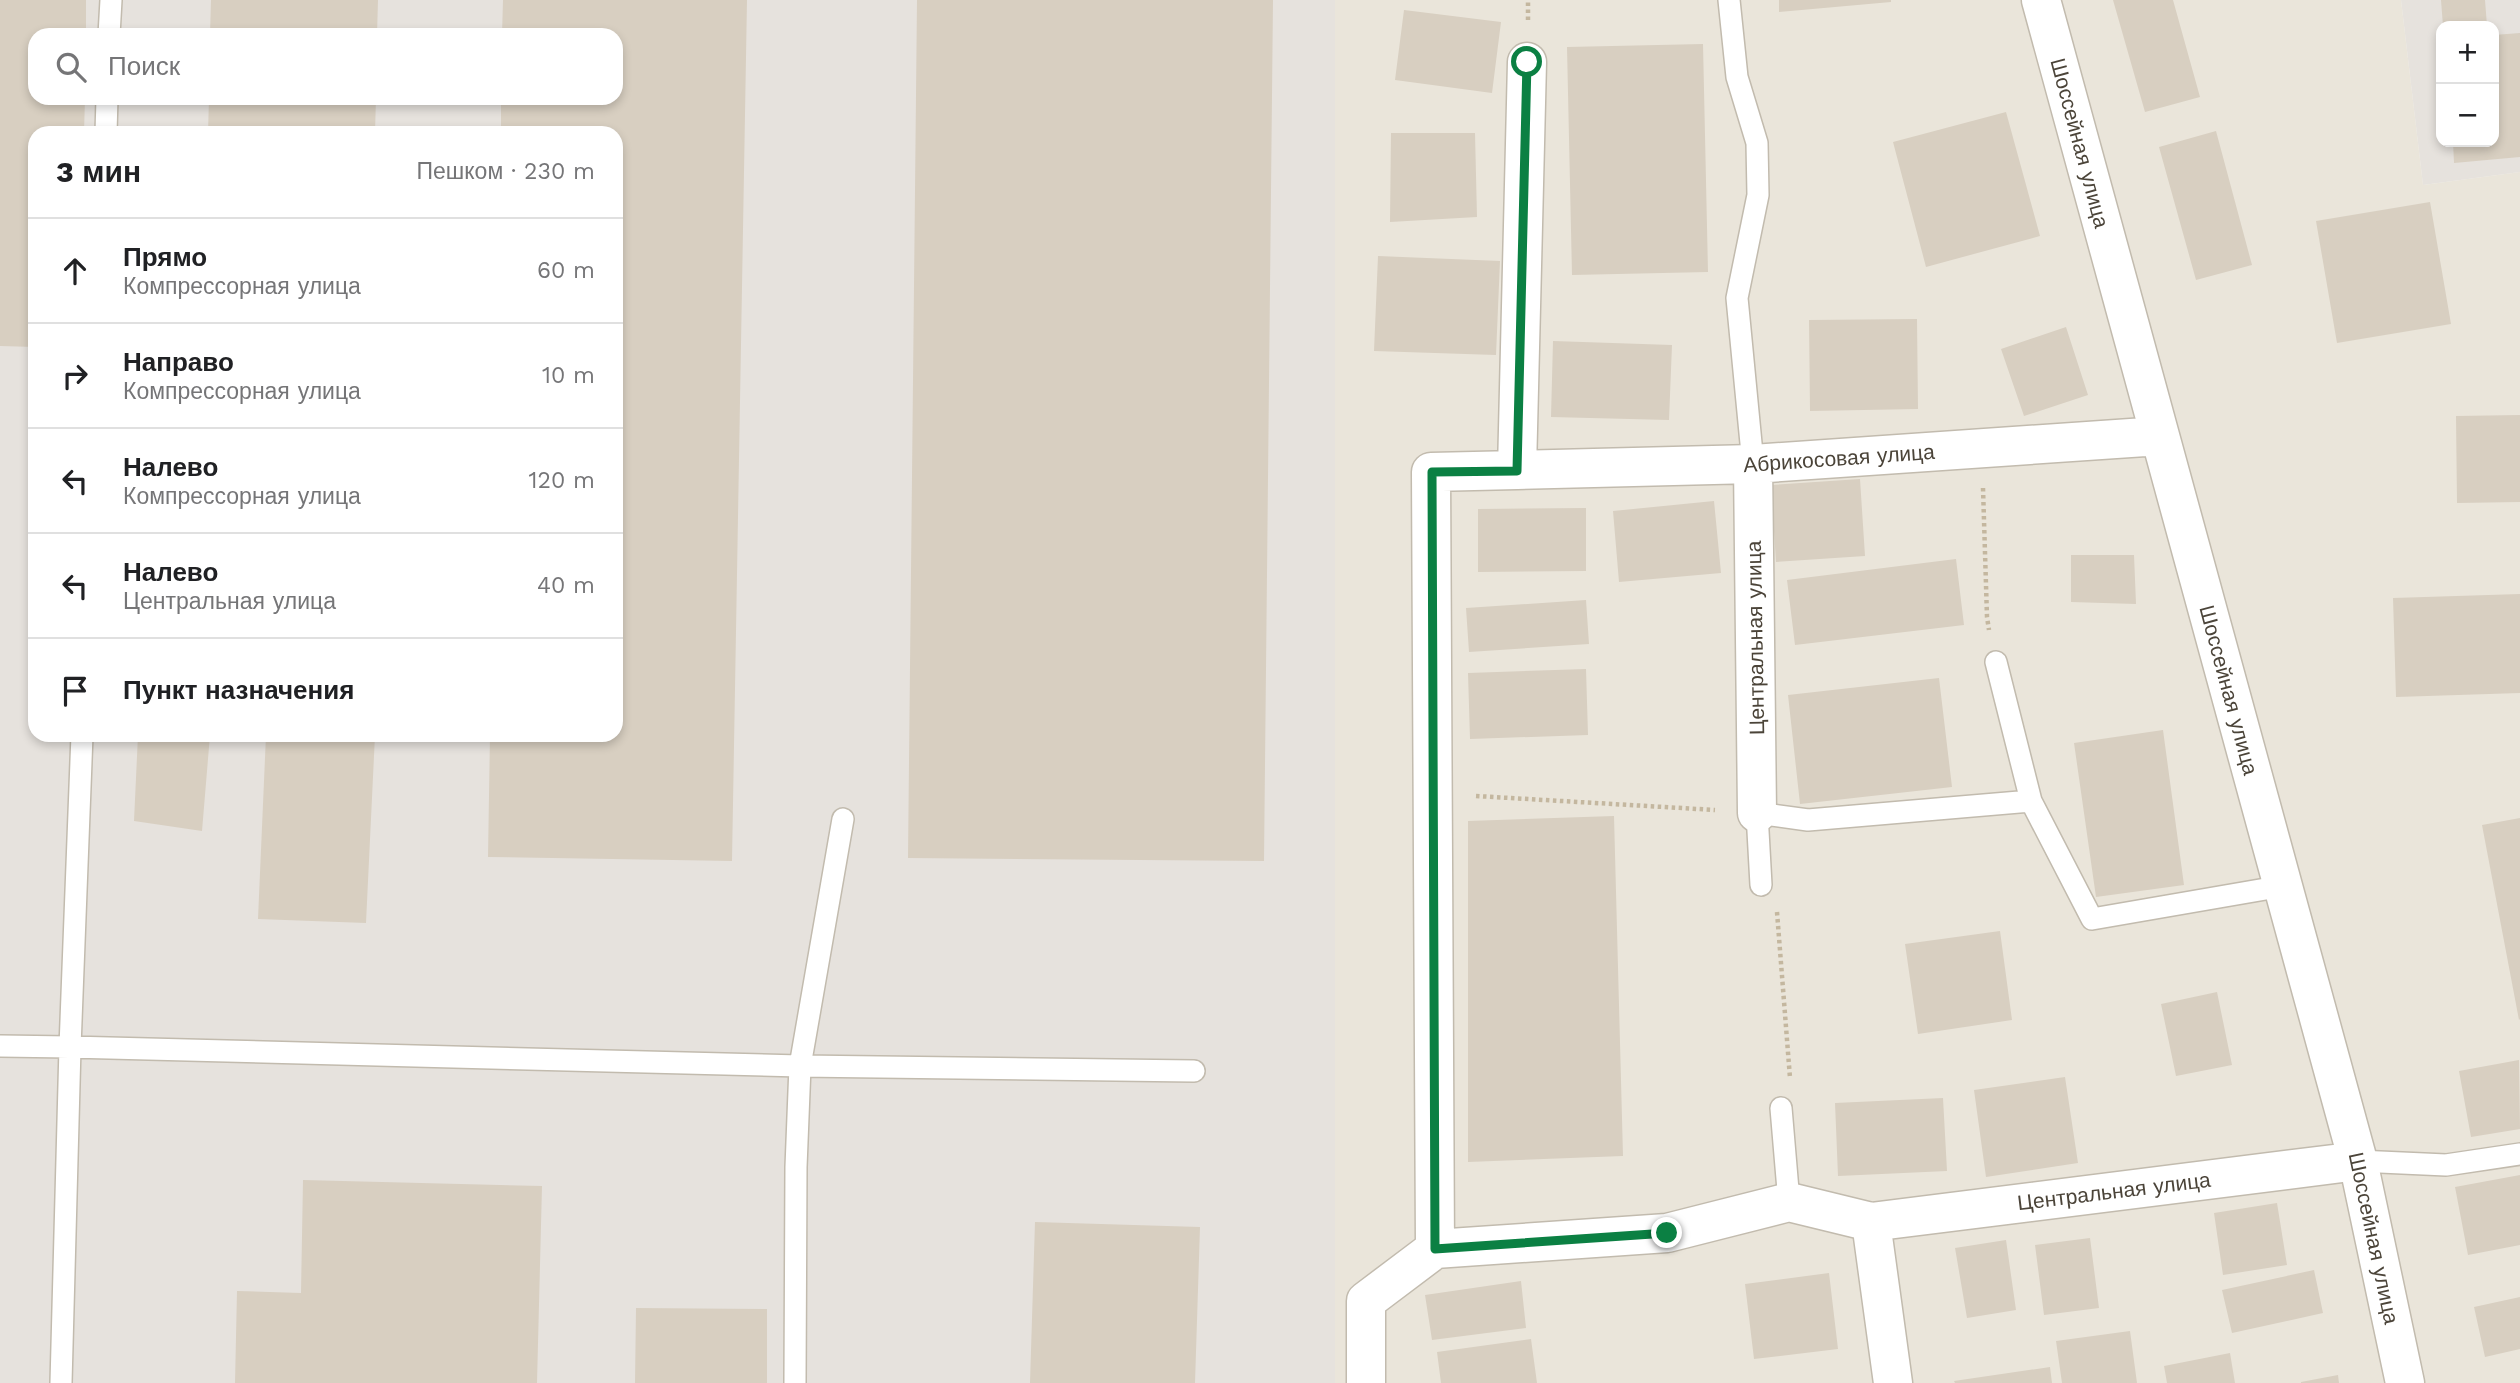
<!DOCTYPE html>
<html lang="ru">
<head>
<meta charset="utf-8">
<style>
	:root { --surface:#fff; --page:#f6f6f6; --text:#202124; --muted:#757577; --line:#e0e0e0 }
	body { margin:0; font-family:"Work Sans",sans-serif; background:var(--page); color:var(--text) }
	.controls { position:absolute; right:21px; top:21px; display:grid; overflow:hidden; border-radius:14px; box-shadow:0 4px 10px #0003 }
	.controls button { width:63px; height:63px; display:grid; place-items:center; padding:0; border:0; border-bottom:2px solid var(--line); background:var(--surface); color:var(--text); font:35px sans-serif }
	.stop { position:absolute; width:21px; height:21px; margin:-16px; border:5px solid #0b8043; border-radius:50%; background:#fff }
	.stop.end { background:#0b8043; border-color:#fff; box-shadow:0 2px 7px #0008 }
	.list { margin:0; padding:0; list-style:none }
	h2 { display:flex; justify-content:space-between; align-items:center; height:91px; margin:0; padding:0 28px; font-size:30px }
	h2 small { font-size:23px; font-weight:400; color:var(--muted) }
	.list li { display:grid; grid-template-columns:46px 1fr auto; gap:21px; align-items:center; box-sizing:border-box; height:105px; padding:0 28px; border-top:2px solid var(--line) }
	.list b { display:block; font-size:26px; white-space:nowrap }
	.list p { margin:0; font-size:23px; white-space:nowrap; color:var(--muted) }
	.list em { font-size:23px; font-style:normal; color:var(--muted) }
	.icon { flex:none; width:38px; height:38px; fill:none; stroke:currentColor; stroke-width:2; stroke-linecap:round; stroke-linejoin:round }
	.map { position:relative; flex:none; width:2520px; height:1383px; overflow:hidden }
	.search { position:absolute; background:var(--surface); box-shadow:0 4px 10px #0003; left:28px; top:28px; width:595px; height:77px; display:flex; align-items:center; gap:18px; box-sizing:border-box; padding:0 24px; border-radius:21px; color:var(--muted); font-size:26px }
	.panel { position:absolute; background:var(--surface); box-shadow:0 4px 10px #0003; left:28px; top:126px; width:595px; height:616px; border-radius:21px }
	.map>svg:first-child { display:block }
	.residential { fill:#eae5da }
	.industrial { fill:#e6e2dd; fill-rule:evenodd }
	.building { fill:#d8cfc1 }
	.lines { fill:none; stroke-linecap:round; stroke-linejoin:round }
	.service-casing { stroke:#c2bbae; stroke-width:24 }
	.minor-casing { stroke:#c2bbae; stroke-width:41 }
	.path { stroke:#c4b79f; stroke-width:4.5; stroke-dasharray:3.5 3.5; stroke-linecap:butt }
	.service { stroke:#fff; stroke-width:21 }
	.minor { stroke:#fff; stroke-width:38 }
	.route { stroke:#0b8043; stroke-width:9 }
	.labels { text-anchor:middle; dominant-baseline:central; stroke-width:6; stroke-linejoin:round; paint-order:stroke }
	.street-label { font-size:21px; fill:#4b4439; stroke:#fff }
</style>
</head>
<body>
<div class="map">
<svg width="2520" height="1383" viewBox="0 0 2520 1383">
	<rect width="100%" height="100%" fill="#f6f3ec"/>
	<path class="residential" d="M1335,0H2401L2423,185L2520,172V1383H1335Z"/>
	<path class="industrial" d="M0,0H1335V1383H0ZM35,35H616V98H35ZM35,133H616V735H35Z
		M2401,0H2520V172L2423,185ZM2441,26H2494V142H2441Z"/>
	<path class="building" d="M0,0H86V35H35V98H85L84,133H35V347L0,346Z
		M211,0H378L377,35H210Z
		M503,0H747L732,861L488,857L490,735H616V133H501V98H616V35H502Z
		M917,0H1273L1264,861L908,858Z
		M1779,0H1891V2L1779,12Z
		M2113,0H2173L2200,97L2145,112Z
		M2441,0H2485L2487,26H2443Z
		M1404,10L1501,22L1492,93L1395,80Z
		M2520,33V157L2454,163L2453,142H2494V35Z
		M1703,44L1708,272L1572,275L1567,47Z
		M209,98H376L375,133H208Z
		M2006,112L2040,236L1926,267L1893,142Z
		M2216,131L2252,265L2196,280L2159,147Z
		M1391,133H1475L1477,217L1390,222Z
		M2430,202L2451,324L2337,343L2316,221Z
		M1378,256L1500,261L1496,355L1374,351Z
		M1917,319L1918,409L1810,411L1809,320Z
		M2066,327L2088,395L2024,416L2001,349Z
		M1553,341L1672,345L1669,420L1551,417Z
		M2520,415V502L2457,503L2456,416Z
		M1860,479L1865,556L1776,562L1771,485Z
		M1714,501L1721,573L1619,582L1613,511Z
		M1586,508V571L1478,572V509Z
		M2071,555H2134L2136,604L2071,602Z
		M1956,559L1964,625L1795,645L1787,580Z
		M2520,594V693L2396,697L2393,598Z
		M1586,600L1589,644L1469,652L1466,608Z
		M1586,669L1588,735L1470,739L1468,673Z
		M1939,678L1952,787L1800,804L1788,695Z
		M2163,730L2184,885L2096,897L2074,743Z
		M138,735H210L202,831L134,821Z
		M266,735H375L366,923L258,919Z
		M1614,816L1623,1156L1468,1162V821Z
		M2520,818V1019L2519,1020L2482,825Z
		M2000,931L2012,1020L1918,1034L1905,944Z
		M2217,992L2232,1065L2176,1076L2161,1004Z
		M2519,1060L2520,1129L2471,1137L2459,1071Z
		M2065,1077L2078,1163L1986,1177L1974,1090Z
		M1943,1098L1947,1171L1838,1176L1835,1103Z
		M2520,1175V1245L2468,1255L2455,1187Z
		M303,1180L542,1186L537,1383H235L237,1291L301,1293Z
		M2277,1203L2287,1265L2223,1275L2214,1213Z
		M1035,1222L1200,1227L1195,1383H1030Z
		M2090,1238L2099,1308L2044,1315L2035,1245Z
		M2006,1240L2016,1310L1967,1318L1955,1248Z
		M2314,1270L2323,1313L2232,1333L2222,1290Z
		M1829,1273L1838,1349L1754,1359L1745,1284Z
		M1521,1281L1526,1328L1432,1340L1425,1295Z
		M2520,1297V1349L2485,1357L2474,1307Z
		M636,1308L767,1309V1383H635Z
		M2130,1331L2137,1383H2062L2056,1341Z
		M1531,1339L1537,1383H1441L1437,1352Z
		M2230,1353L2235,1383H2167L2164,1366Z
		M2050,1367L2052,1383H1955L1954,1381Z
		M2338,1375L2339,1383H2301V1382Z"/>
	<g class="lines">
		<defs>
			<path id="service" d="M1729,0L1737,77L1757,143L1758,195L1737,298L1753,464
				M109,35L111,0
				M106,133L107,98
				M1996,662L2031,801
				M1761,885L1757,813L1808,820L2031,801L2092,919L2283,886
				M0,1046L70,1047L82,735
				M1781,1108L1789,1202
				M2358,1161L2446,1165L2520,1154
				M61,1383L70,1047L800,1066L1194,1071
				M795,1383L796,1167L800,1066L843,819"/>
			<path id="minor" d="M2041,0L2358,1161L2405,1383
				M1753,464L1757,813
				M1517,470L1753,464L2160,436
				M1871,1222L1893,1383
				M1435,1249L1667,1233L1789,1202L1871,1222L2358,1161
				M1366,1383V1301L1435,1249L1431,472L1517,470L1527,62"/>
		</defs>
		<use href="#service" class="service-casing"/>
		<use href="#minor" class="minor-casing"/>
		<path class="path" d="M1528,20V0
			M1983,488L1987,617L1989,630
			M1476,796L1715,810
			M1777,912L1790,1078"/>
		<use href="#service" class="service"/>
		<use href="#minor" class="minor"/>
	</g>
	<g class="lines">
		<path class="route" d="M1527,62L1517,471L1432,472L1435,1249L1667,1233"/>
	</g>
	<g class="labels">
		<g class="street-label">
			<text transform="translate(2080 143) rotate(75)">Шоссейная улица</text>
			<text transform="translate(1839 458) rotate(-4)">Абрикосовая улица</text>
			<text transform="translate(1755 638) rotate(-91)">Центральная улица</text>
			<text transform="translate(2229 690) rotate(75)">Шоссейная улица</text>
			<text transform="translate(2114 1191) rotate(-7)">Центральная улица</text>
			<text transform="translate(2374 1238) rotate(78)">Шоссейная улица</text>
		</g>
	</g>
</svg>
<div class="controls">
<button>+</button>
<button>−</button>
</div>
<div class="stop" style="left:1527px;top:62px"></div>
<div class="stop end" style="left:1667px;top:1233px"></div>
<div class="search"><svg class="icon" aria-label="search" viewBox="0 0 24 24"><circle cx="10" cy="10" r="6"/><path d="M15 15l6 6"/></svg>Поиск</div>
<section class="panel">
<h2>3 мин<small>Пешком · 230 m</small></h2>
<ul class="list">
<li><svg class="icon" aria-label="ahead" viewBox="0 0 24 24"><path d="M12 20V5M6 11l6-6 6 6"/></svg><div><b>Прямо</b><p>Компрессорная улица</p></div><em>60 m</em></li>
<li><svg class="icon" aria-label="right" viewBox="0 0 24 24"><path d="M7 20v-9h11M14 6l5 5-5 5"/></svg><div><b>Направо</b><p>Компрессорная улица</p></div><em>10 m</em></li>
<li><svg class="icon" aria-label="left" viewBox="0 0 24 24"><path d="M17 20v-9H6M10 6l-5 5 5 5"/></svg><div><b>Налево</b><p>Компрессорная улица</p></div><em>120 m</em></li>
<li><svg class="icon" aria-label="left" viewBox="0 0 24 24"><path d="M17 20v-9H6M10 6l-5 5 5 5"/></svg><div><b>Налево</b><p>Центральная улица</p></div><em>40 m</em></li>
<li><svg class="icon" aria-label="arrive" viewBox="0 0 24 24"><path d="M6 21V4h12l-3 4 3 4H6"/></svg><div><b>Пункт назначения</b></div></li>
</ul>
</section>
</div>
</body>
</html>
